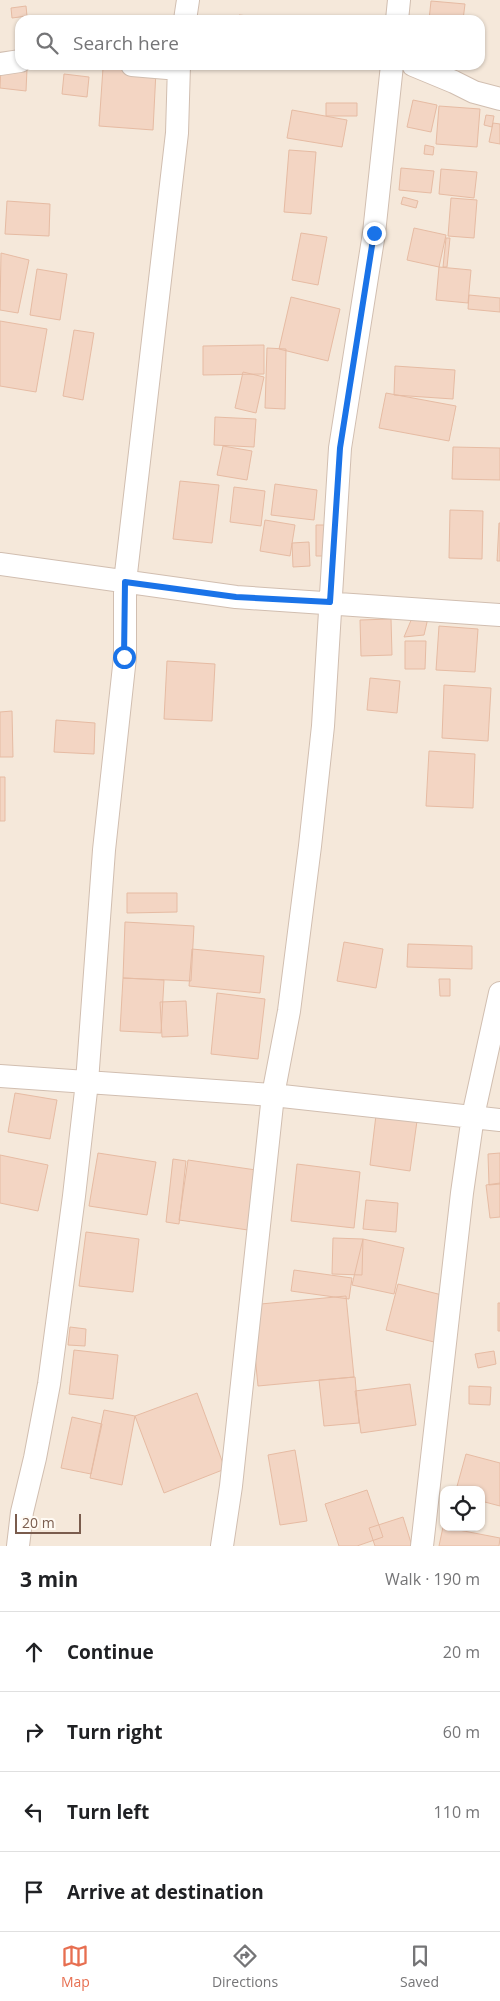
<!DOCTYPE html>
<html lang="en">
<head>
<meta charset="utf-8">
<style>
	:root { --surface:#fff; --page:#f6f6f6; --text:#202124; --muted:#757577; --line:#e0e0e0; --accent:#e76f51 }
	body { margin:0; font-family:"Open Sans",sans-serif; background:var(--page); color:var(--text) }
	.controls { position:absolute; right:15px; bottom:15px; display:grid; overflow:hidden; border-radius:10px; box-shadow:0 1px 4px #0004 }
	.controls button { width:45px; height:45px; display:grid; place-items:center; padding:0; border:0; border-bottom:1px solid var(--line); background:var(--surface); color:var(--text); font:25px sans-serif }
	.scale { position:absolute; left:15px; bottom:12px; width:66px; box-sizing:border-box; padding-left:5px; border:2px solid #7a5c4d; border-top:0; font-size:14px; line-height:18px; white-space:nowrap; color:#7a5c4d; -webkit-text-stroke:4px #fffaf3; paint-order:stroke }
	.stop { position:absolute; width:15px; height:15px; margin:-11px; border:4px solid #1a73e8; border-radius:50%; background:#fff }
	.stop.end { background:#1a73e8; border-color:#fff; box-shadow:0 1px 5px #0008 }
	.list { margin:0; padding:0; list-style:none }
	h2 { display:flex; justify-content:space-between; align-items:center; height:65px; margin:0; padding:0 20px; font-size:21px }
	h2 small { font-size:16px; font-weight:400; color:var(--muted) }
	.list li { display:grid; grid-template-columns:32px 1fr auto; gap:15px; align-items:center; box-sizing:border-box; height:80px; padding:0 20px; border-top:1px solid var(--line) }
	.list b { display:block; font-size:19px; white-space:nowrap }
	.list em { font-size:16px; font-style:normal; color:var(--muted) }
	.icon { flex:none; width:28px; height:28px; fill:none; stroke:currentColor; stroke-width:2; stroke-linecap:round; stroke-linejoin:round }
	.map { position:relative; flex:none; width:500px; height:1546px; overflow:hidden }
	.search { position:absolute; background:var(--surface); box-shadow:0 1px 4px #0004; left:15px; right:15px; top:15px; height:55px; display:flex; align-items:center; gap:12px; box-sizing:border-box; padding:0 18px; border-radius:15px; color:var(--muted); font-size:19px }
	.sheet { height:385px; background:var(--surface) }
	nav { display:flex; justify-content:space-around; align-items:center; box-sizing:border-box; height:70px; border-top:1px solid var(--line); background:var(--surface); font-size:14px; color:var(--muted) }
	nav a { display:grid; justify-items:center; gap:2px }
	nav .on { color:var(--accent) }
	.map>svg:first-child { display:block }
	.residential { fill:#f5e8da; fill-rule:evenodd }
	.building { fill:#f3d5c3; stroke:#e6bba3 }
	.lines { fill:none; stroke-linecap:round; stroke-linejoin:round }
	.minor-casing { stroke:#d1beb0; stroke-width:24 }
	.minor { stroke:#fff; stroke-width:22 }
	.route { stroke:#1a73e8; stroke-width:6 }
</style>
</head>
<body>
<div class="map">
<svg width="500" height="1546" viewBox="0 0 500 1546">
	<rect width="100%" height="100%" fill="#fdf6ec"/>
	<path class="residential" d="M0,0H500V1546H0ZM20,20H480V65H20ZM444,1490H481V1527H444Z"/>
	<path class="building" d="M431,1L465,4L463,20H429Z
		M26,6L27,16L12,18L11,8Z
		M239,15L286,20H239Z
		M1,67L27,69L26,91L0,88Z
		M103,68L156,71L153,130L99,126Z
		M64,74L89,77L87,97L62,94Z
		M413,100L437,105L431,132L407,127Z
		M326,103H357V116H326Z
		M439,106L480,109L477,147L436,144Z
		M292,110L347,120L342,147L287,138Z
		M486,115L494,116L492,127L484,125Z
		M493,123L500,124V144L489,142Z
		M425,145L434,147L433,155L424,154Z
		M289,150L316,152L311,214L284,212Z
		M401,168L434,171L431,193L399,190Z
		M441,169L477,172L474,198L439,194Z
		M403,197L418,201L416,208L401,204Z
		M451,198L477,200L474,238L448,236Z
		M7,201L50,204L49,236L5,234Z
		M414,228L446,235L439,267L407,260Z
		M301,233L327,237L318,285L292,280Z
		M446,238H450L447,267H443Z
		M1,253L29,260L18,313L0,310Z
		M439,267L471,270L468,303L436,300Z
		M37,269L67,274L60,320L30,315Z
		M469,295L500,298V312L468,309Z
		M291,297L340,309L328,361L279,349Z
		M0,321L47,329L36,392L0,386Z
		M74,330L94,333L83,400L63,396Z
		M264,345V374L203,375V346Z
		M267,348L286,349L285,409L265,408Z
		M395,366L455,370L453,399L394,395Z
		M243,372L264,377L256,413L235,408Z
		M386,393L456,406L449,441L379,428Z
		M215,417L256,419L254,447L214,445Z
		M223,446L252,451L247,480L217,475Z
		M453,447L500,448V480L452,479Z
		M180,481L219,485L212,543L173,539Z
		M275,484L317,490L314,520L271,515Z
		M234,487L265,491L261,526L230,522Z
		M450,510L483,511L482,559L449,558Z
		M265,520L295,525L290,556L260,551Z
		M499,523H500V561H497Z
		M316,525H328V556H316Z
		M309,542L310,566L293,567L292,543Z
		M412,618H428L424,635L404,637Z
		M391,619L392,655L361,656L360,620Z
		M439,626L478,629L475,672L436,670Z
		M405,641H426L425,669H405Z
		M167,661L215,664L212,721L164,719Z
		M370,678L400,681L397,713L367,710Z
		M444,685L491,688L488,741L442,738Z
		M12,711L13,757H0V712Z
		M56,720L95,723L94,754L54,752Z
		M429,751L475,754L473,808L426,806Z
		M0,777H5V821H0Z
		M127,893H177V912L127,913Z
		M125,922L194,926L191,981L123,978Z
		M344,942L383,949L376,988L337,981Z
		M408,944L472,946V969L407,967Z
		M192,949L264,956L260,993L189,986Z
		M123,978L164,980L161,1033L120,1031Z
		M439,979H450V996H440Z
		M217,993L265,999L258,1059L211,1054Z
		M186,1001L188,1036L162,1037L160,1002Z
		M15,1093L57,1100L50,1139L8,1132Z
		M376,1115L417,1121L410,1171L370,1165Z
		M98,1153L156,1162L147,1215L89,1206Z
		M500,1153V1184L489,1185L488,1154Z
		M0,1155L48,1165L38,1211L0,1203Z
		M173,1159L186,1161L179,1224L166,1222Z
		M188,1160L256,1170L248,1230L179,1220Z
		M297,1164L360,1172L354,1228L291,1221Z
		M500,1183V1217L490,1218L486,1185Z
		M366,1200L398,1203L396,1232L363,1229Z
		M86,1232L139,1239L133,1292L79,1286Z
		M333,1238L363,1239L362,1275L332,1274Z
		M363,1239L404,1248L394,1294L352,1285Z
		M294,1270L352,1278L349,1299L291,1291Z
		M398,1284L450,1297L438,1343L386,1330Z
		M346,1296L354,1377L258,1386L250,1305Z
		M498,1303H500V1331H498Z
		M70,1327L86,1329L85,1346L68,1345Z
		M74,1350L118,1355L113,1399L69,1394Z
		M494,1351L496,1364L478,1368L475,1354Z
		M355,1377L359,1423L324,1426L319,1380Z
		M410,1384L416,1425L361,1433L355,1391Z
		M469,1386L491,1387L490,1405L469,1404Z
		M197,1393L225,1469L164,1493L135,1416Z
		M104,1410L135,1416L122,1485L90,1478Z
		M72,1417L102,1424L91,1474L61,1468Z
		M295,1450L307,1521L280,1525L268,1455Z
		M466,1454L500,1463V1506L481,1501V1490H456Z
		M367,1490L383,1537L357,1546H339L325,1504Z
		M403,1517L412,1546H375L369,1528Z
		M443,1527L500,1538L499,1546H439Z"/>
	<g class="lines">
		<defs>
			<path id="minor" d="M185,20L188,0
				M397,20L399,0
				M0,64L20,61
				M132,65L179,69
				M413,65L454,82L474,92L500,99
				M0,564L236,597L500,615
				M0,1076L273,1095L500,1120
				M18,1546L22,1512L35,1458L49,1384L74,1196L87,1082L104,850L125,657V582L177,133L179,65
				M222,1546L231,1486L273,1095L289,1011L310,846L323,726L340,448L374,233L392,65
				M422,1546L462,1193L473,1116L500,993"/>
		</defs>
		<use href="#minor" class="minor-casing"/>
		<use href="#minor" class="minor"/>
	</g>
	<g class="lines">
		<path class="route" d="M124,657L125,582L236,597L330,602L340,448L374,233"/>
	</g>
</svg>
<div class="controls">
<button><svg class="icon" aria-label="locate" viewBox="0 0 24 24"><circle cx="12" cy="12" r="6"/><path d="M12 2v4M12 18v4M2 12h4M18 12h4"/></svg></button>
</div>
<div class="scale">20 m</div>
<div class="stop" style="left:124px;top:657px"></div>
<div class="stop end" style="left:374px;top:233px"></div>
<div class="search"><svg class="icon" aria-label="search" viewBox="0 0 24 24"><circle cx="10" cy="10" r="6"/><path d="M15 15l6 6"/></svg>Search here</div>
</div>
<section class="sheet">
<h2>3 min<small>Walk · 190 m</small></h2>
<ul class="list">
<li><svg class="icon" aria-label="ahead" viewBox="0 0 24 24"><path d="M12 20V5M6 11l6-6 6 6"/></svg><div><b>Continue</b></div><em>20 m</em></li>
<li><svg class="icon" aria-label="right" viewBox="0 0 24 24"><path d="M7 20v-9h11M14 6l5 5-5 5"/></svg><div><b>Turn right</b></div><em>60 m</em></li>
<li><svg class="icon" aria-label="left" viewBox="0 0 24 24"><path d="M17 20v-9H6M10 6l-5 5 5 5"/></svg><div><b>Turn left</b></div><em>110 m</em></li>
<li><svg class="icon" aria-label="arrive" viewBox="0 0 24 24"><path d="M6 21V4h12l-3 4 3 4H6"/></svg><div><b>Arrive at destination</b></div></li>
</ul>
</section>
<nav>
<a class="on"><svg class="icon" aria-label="map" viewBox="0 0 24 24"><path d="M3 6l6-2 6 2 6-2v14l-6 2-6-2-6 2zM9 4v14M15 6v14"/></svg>Map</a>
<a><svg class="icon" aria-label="directions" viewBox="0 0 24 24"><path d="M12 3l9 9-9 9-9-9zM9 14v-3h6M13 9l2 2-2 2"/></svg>Directions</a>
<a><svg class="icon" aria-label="saved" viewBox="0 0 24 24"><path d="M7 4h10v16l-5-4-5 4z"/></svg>Saved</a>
</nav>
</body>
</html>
